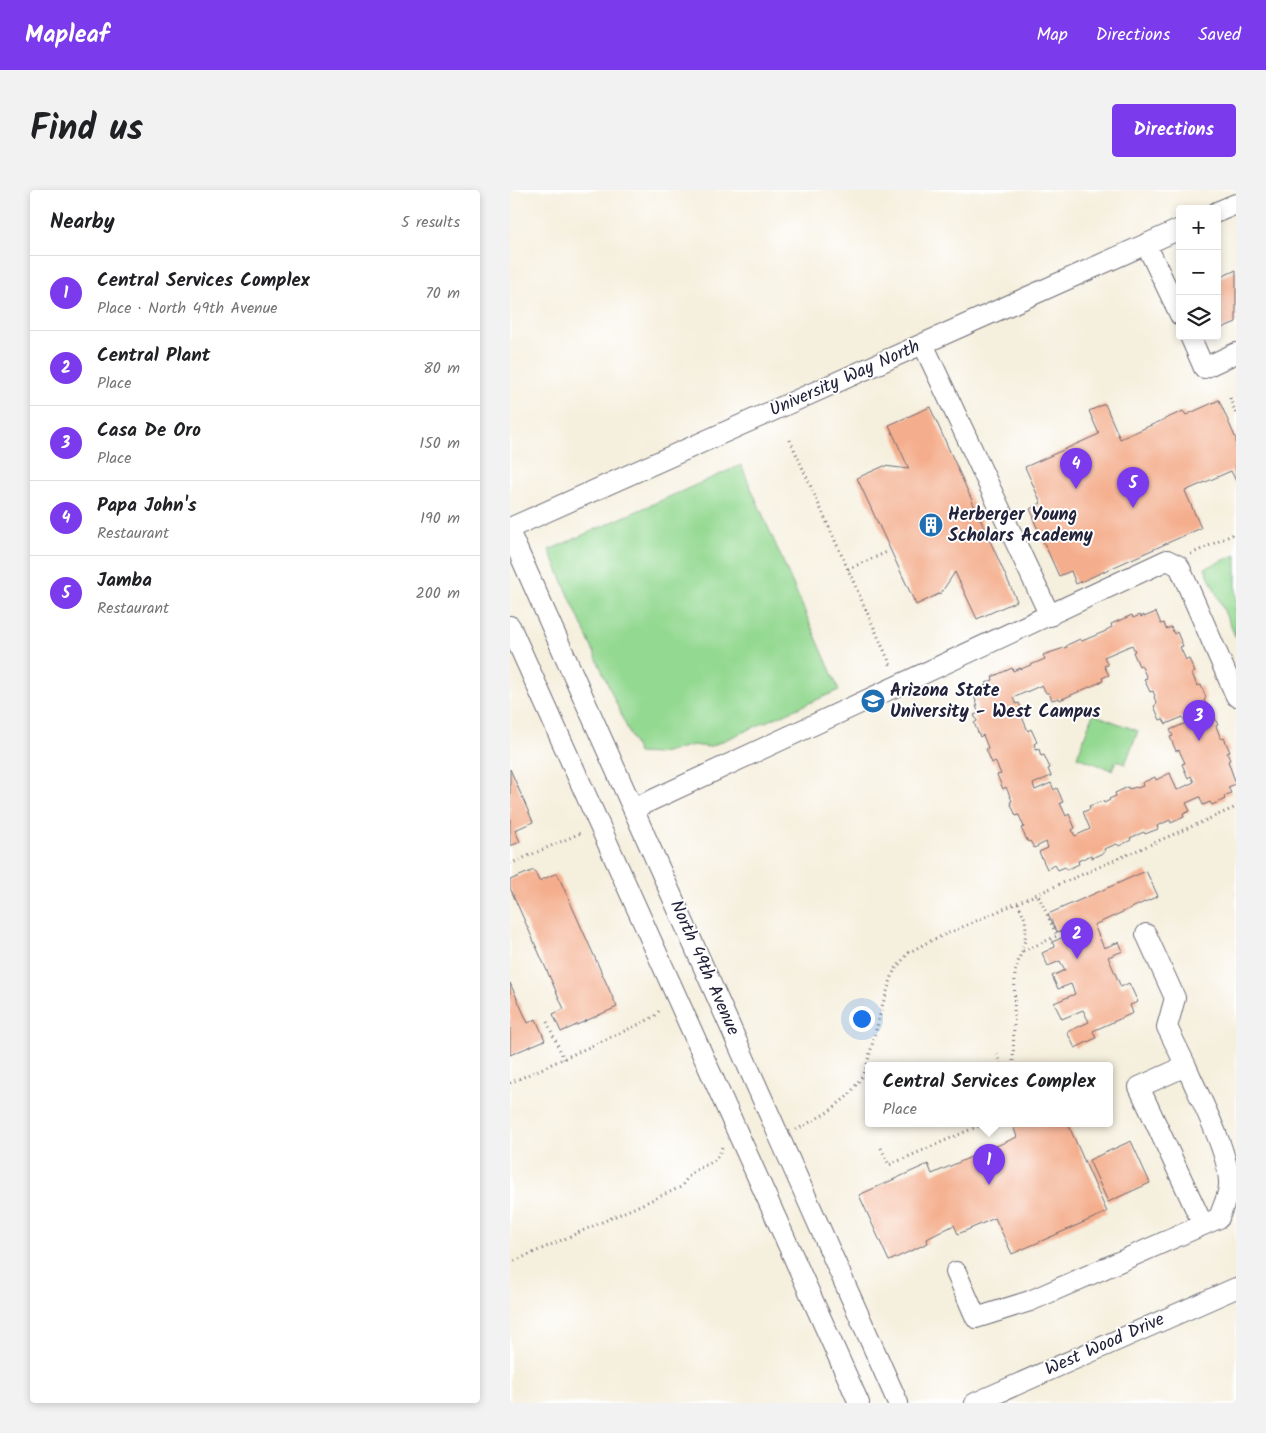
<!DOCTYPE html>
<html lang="en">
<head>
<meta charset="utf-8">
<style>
	:root { --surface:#fff; --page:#f2f2f2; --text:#202124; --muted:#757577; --line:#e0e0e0; --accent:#7c3aed }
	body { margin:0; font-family:Kalam,sans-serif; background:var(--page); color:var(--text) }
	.controls { position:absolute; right:15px; top:15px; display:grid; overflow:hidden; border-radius:5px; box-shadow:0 2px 8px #0003 }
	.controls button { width:45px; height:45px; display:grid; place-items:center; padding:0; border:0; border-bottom:1px solid var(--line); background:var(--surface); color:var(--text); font:25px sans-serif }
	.you { position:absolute; left:351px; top:828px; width:18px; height:18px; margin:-12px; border:4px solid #fff; border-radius:50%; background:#1a73e8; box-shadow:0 0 0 8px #1a73e833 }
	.badge { display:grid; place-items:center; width:32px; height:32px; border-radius:50%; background:var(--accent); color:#fff; font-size:16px; font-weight:700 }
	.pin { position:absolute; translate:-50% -41px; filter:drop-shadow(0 1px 2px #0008) }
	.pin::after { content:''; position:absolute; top:26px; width:18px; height:15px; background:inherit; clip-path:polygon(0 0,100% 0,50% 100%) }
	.popup { position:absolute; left:355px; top:872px; width:248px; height:65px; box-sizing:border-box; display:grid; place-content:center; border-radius:5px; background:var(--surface); filter:drop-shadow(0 1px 4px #0005); font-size:16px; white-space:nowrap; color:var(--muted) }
	.popup b { font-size:19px; color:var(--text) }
	.popup::after { content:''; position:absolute; left:50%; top:100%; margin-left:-10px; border:10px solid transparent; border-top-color:var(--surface) }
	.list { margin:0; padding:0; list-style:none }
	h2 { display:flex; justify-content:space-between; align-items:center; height:65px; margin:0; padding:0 20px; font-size:21px }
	h2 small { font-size:16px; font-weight:400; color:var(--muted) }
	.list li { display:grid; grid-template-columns:32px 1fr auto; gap:15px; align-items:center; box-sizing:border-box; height:75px; padding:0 20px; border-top:1px solid var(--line) }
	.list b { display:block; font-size:19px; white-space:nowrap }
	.list p { margin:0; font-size:16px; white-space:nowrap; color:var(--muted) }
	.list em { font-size:16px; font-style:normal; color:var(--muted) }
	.icon { flex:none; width:28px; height:28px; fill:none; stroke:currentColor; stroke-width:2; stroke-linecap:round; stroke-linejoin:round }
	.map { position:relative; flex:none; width:726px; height:1213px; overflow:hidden; border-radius:5px }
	header { display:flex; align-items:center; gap:30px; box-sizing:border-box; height:70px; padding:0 25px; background:var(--accent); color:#fff }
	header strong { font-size:24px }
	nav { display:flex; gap:28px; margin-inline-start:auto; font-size:18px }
	.intro { display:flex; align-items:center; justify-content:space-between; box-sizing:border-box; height:120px; padding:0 30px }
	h1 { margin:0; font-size:35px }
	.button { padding:12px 22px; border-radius:5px; background:var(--accent); color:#fff; font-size:18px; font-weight:700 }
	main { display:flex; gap:30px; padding:0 30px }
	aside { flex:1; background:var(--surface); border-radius:5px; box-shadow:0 2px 8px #0003 }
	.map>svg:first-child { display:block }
	.green { fill:#94d992; stroke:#5b7e66 }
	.building { fill:#f4ae8d; fill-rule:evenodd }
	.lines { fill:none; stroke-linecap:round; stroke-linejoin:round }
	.minor-casing { stroke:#6c6a74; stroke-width:22 }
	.path { stroke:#6c6a74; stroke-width:3; stroke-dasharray:1 4; stroke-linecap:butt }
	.minor { stroke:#fff; stroke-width:20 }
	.labels { text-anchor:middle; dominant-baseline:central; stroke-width:4; stroke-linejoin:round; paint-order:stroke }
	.street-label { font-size:18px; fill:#22223b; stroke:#fff }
	.poi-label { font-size:18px; font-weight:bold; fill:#22223b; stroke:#fff; text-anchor:start }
</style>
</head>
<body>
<header>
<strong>Mapleaf</strong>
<nav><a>Map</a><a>Directions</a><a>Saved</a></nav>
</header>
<div class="intro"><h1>Find us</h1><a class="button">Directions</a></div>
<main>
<aside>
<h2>Nearby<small>5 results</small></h2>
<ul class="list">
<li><span class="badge">1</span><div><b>Central Services Complex</b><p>Place · North 49th Avenue</p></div><em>70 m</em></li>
<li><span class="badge">2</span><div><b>Central Plant</b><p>Place</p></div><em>80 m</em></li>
<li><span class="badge">3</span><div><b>Casa De Oro</b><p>Place</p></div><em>150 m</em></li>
<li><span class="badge">4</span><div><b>Papa John's</b><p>Restaurant</p></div><em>190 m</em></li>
<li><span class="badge">5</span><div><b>Jamba</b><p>Restaurant</p></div><em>200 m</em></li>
</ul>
</aside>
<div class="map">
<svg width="726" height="1213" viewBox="0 0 726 1213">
	<rect width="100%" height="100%" fill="#fff"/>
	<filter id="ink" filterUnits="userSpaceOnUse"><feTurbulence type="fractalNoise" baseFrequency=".02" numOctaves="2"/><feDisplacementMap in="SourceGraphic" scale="10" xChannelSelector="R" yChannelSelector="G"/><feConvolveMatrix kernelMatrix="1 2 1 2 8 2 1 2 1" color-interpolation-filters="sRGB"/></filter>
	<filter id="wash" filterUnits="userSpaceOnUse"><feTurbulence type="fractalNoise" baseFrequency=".0096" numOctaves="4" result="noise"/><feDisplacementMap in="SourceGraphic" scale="20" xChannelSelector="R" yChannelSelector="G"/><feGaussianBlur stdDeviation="1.12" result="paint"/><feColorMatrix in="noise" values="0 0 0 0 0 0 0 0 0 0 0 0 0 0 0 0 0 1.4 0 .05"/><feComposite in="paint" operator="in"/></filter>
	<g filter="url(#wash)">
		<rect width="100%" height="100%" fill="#f5efdd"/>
		<path class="green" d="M231,275L329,500L199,557L183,555L147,564L128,563L39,360Z
			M726,365V448L695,378Z
			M583,524L628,541L615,574L606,571L602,580L567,567Z"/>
		<g id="blocks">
			<path class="building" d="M726,80V132L707,140V89Z
				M709,210L726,249V291L721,281L675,301L691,338L566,394L561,381L549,386L524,331L525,330L520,319L531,313L515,277L589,244L579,221L595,214L610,249L673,221L676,225Z
				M420,217L507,411L467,429L445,382L431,403L406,415L347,288L374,276L399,279L379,235Z
				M646,422L651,434L654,433L656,439L661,437L664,444L667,442L673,456L670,457L676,470L679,469L685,482L682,483L687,496L691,495L696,508L694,510L700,523L702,522L708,535L706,536L711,549L714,548L720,562L717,563L720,570L718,571L726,594L718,597L721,603L714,606L715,609L702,615L700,612L693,615L690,607L676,613L680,621L673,624L674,627L661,633L660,630L647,636L648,639L635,644L634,642L620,648L621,650L609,656L607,654L594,659L595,662L582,668L581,665L568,671L569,674L556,680L555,677L548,680L545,675L537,679L529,662L538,658L536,652L524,658L520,651L518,652L511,638L514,637L509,625L506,626L500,612L502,611L496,597L493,599L487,585L491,584L485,571L482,573L476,559L478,558L473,545L470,547L464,533L467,531L464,525L469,523L466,516H468L463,504L475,498L474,496L477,495L476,493L483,490L482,487L502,478L503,481L510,478L511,479L535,469L533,465L557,457V455L570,449L572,451L596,441V440L602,437L601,434L622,425L623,428L630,425L631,427L634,425V427ZM622,455L625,461L623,462L629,476L631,475L637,488L634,489L640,502L643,501L645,506L644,507L647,514L644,516L650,530L653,529L656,534L673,527L676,533L660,540L663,546L660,547L666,561L669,560L675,573L672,574L678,588L681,586L684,592L667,600L660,583L646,590L645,587L632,593L633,596L627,598L626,597L619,599L618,597L605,603L606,606L599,609L600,610L594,613L593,611L579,616L580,619L573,622L580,639L565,646L562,640L565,638L559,624L556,626L550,613L553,612L547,598L544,600L541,593L525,600L523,594L541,586L538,579L540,578L534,565L531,566L529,559L526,560L524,554L527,552L521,539L518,541L512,527L515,526L509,513L506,514L503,508L532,495L536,503H539L542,510L549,508L550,510L593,491L592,488L599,485L594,476L598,475L594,467Z
				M0,579L23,632L5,640L10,652L0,656Z
				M24,680L29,691L47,683L107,817L51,842L43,824L54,819L0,698V690Z
				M636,681L648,706L584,735L594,758L609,752L613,761L598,767L611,797L619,793L628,812L620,815L623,823L583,841L586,848L565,858L557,842L579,832L573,820L552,829L544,813L565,804L561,794L548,799L542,786L555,780L550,771L538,776L532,763L545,757L542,752L554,747L551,741L547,742L538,724Z
				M0,793L18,833L26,829L35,850L0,865Z
				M509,934H558L597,1022L502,1064L485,1028L448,1044L444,1035L417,1049L418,1053L379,1071L349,1005L418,974L422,984L507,947L503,936Z
				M621,951L640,993L598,1012L579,970Z"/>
		</g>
	</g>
	<g filter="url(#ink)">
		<use href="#blocks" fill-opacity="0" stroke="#6c6a74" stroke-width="1"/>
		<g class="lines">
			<defs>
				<path id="minor" d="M707,22L726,14
					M636,54L670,125
					M680,146L694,178L726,163
					M413,154L540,426
					M0,338L670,39
					M0,343L388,1213
					M0,436L349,1213
					M123,619L657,370L669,376L726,506
					M636,744L665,808L657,837L676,876L629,897L693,1035
					M446,1082L466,1128L520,1111L709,1028C712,1018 719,1005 719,995C720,963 689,907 676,876
					M465,1213L726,1098"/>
			</defs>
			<use href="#minor" class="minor-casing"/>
			<path class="path" d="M720,208L726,224
				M280,250L382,478
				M681,364L726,343
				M338,379L377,362
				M0,674L73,642
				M513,761L547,746L528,705
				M37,832L54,869
				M487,864L491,876
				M503,876L505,782L515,750L516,739L515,729L508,713
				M0,893L132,833L145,826L149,821
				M286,940L318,922L339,905L355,882L373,813L384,781L398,763L418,752L726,617
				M371,958L379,975L473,934
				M0,1073L171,997C175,991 179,985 185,981C198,972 207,974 212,957"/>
			<use href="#minor" class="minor"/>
		</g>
	</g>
	<defs>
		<symbol id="building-disc" viewBox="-11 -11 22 22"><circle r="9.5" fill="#1f6fb2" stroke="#fff"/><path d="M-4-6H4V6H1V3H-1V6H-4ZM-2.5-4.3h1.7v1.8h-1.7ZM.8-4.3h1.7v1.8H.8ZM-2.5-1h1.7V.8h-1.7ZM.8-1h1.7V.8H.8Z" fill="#fff"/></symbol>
		<symbol id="university-disc" viewBox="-11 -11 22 22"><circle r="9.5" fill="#1f6fb2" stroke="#fff"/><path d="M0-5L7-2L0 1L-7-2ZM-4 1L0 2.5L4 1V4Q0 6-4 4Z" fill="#fff"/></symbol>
	</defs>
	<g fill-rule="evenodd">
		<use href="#building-disc" x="407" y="321" width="28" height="28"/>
		<use href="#university-disc" x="349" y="497" width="28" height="28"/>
	</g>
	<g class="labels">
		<g class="street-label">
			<text transform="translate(335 189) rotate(-24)">University Way North</text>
			<text transform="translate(194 778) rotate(66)">North 49th Avenue</text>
			<text transform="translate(595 1155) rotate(-24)">West Wood Drive</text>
		</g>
		<g class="poi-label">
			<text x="438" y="325">Herberger Young<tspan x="438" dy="21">Scholars Academy</tspan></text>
			<text x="380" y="501">Arizona State<tspan x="380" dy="21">University - West Campus</tspan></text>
		</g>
	</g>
</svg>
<div class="controls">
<button>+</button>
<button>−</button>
<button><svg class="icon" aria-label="layers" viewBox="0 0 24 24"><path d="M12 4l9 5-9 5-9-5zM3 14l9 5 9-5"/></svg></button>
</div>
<div class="you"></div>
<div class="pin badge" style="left:479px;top:995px">1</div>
<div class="popup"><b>Central Services Complex</b>Place</div>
<div class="pin badge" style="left:567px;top:769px">2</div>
<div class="pin badge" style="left:689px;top:551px">3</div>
<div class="pin badge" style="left:566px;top:299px">4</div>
<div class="pin badge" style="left:623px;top:318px">5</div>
</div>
</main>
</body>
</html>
